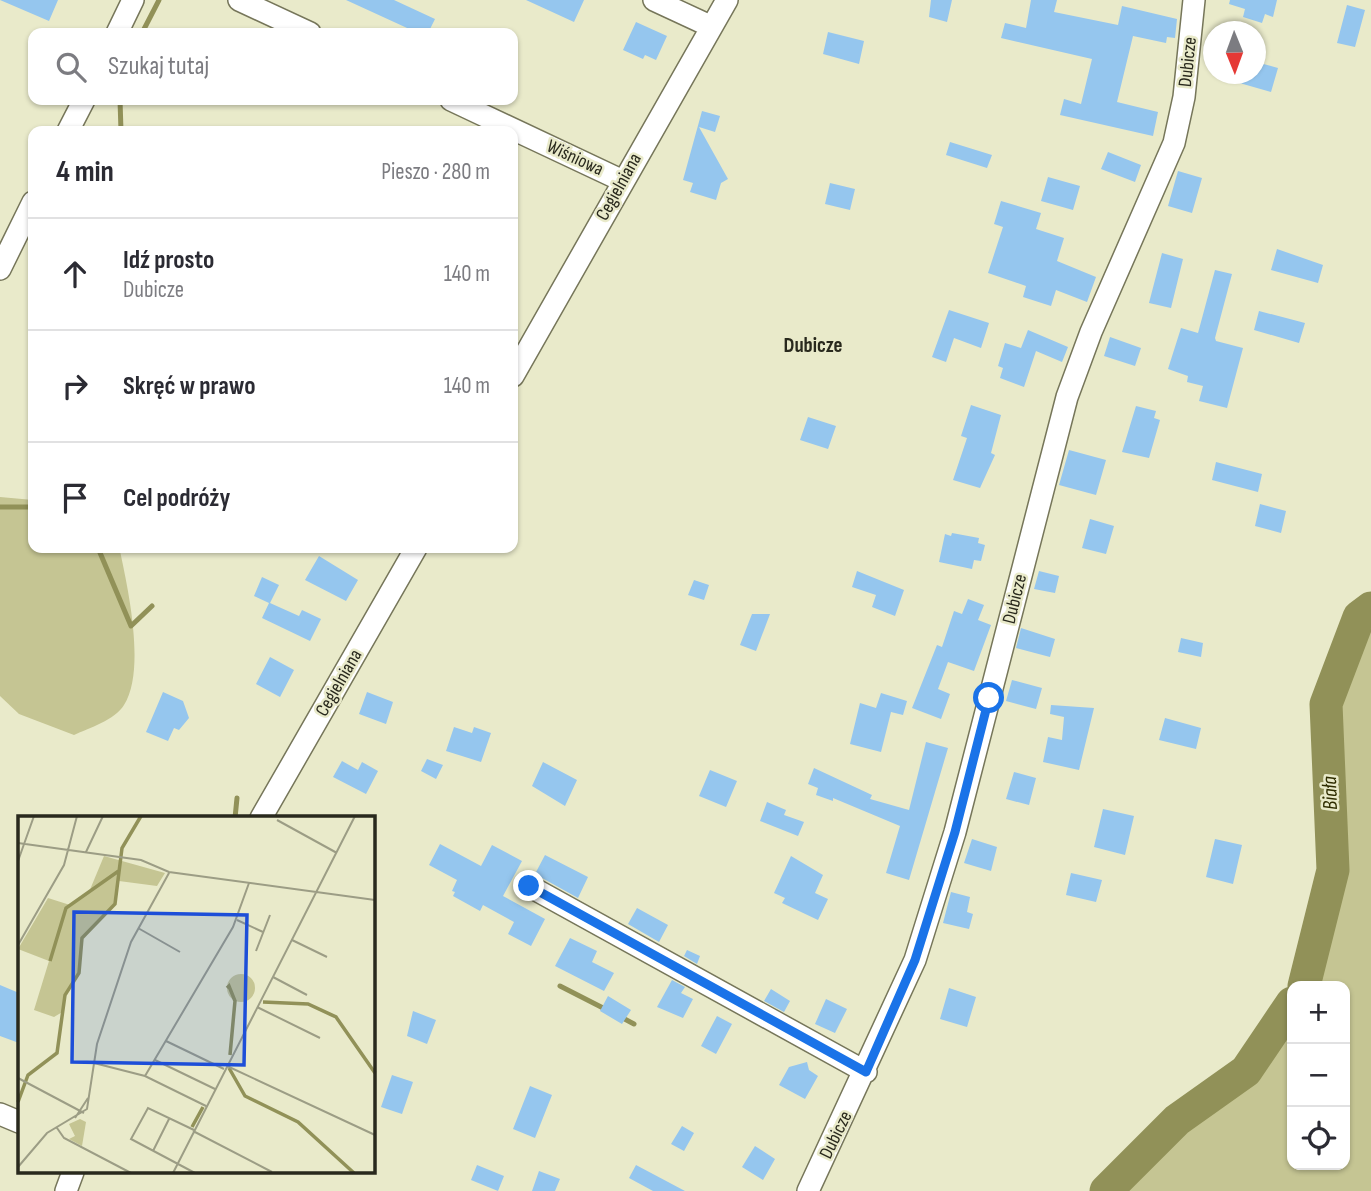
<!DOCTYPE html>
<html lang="pl">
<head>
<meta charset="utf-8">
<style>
	:root { --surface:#fff; --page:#f2f2f3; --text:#2b2b33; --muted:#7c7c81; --line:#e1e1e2 }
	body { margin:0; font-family:"Sofia Sans Condensed",sans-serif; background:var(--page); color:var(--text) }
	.controls { position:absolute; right:21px; bottom:21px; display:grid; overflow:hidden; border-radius:14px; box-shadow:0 2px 5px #0004 }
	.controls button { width:63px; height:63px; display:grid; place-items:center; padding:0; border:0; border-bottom:2px solid var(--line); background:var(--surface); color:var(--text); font:35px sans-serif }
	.compass { position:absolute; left:1203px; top:21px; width:63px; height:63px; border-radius:50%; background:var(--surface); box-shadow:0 2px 5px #0004; rotate:179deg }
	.stop { position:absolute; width:21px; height:21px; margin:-16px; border:5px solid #1a73e8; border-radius:50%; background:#fff }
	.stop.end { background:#1a73e8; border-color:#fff; box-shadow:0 2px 7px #0008 }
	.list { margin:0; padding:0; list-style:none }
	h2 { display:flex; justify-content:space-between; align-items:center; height:91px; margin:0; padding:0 28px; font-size:30px }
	h2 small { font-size:23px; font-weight:400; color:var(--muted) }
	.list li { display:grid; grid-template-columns:46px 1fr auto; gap:21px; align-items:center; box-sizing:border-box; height:112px; padding:0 28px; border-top:2px solid var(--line) }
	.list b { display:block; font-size:26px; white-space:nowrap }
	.list p { margin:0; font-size:23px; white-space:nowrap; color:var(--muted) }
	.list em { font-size:23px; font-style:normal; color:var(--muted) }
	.icon { flex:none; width:38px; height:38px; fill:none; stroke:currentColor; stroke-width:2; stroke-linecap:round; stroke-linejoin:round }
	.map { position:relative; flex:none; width:1371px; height:1191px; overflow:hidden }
	.search { position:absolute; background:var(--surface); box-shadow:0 2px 5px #0004; left:28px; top:28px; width:490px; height:77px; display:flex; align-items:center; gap:18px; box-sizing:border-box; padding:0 24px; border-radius:14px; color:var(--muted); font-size:26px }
	.panel { position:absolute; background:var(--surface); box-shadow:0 2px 5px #0004; left:28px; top:126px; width:490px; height:427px; border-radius:14px }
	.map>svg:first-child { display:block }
	.green { fill:#c5c593 }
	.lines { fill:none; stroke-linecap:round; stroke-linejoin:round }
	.stream { stroke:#919158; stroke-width:5 }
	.river { stroke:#919158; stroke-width:33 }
	.building { fill:#95c6ee }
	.minor-casing { stroke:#76765a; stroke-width:24 }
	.minor { stroke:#fff; stroke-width:21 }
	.route { stroke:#1a73e8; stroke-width:9 }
	.labels { text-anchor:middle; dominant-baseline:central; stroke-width:5; stroke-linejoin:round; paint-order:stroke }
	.street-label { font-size:19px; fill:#29291d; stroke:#e9eaca }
	.neighbourhood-label { font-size:21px; font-weight:bold; fill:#29291d; stroke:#e9eaca }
	.water-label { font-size:21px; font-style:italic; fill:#2f2d00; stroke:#e9eaca }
	.inset-river { fill:none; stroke:#919158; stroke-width:3.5 }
	.inset-road { fill:none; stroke:#9c9d85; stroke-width:2 }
	.view { fill:#1d4ed8; fill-opacity:0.15; stroke:#1d4ed8; stroke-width:3.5 }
	.inset-edge { fill:none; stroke:#29291d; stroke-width:3.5 }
</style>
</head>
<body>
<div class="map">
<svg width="1371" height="1191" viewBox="0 0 1371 1191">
	<rect width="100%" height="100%" fill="#e9eaca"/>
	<path class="green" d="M0,497L33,500V548H117L120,551C128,589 146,670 124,705C115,720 89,728 74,735L19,714L0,696Z
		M1371,608V1191H1106L1177,1120L1246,1071L1292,1003V1165H1345V986H1304L1333,870L1326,704L1359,617Z"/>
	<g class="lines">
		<path class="stream" d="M142,33L159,0
			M120,100L121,131
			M0,507H33
			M98,548L131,626L152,606
			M235,818L237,798
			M560,986L607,1010
			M619,1016L634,1024"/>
		<path class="river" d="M1304,986L1333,870L1326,704L1359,617L1371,608
			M1106,1191L1177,1120L1246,1071L1292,1003"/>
	</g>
	<path class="building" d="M0,0H58L49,21Z
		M346,0H394L435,19L428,33H418Z
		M526,0H584L574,22Z
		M931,0H952L947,22L929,17Z
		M1031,0H1057L1054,12L1118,25L1122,6L1177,19L1175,38L1167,37L1166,43L1133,36L1117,102L1158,112L1153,136L1060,115L1064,99L1081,104L1092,59L1001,38L1005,23L1026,28Z
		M1230,0H1277L1273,17L1265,14L1262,23L1243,17L1245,9L1229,4Z
		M1347,5L1365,10L1355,47L1337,43Z
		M636,22L667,36L656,60L645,55L643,59L623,50Z
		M828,32L864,41L859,64L823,54Z
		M1256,62L1278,68L1271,92L1222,78L1223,74H1256Z
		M702,111L720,116L715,132L699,127L728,179L721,183L716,200L690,192L693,183L683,180Z
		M950,142L992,155L987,168L946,155Z
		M1108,152L1141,165L1135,182L1101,169Z
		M1178,171L1202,178L1192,213L1168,206Z
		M1048,177L1080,186L1073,210L1041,201Z
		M830,183L855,189L850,210L825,204Z
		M1001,201L1041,213L1036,229L1064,238L1057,261L1096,277L1087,302L1056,290L1051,306L1023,297L1026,286L988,273L1003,227L994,224Z
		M1277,249L1323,265L1318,283L1271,270Z
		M1162,253L1183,259L1171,308L1149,303Z
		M1215,270L1232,274L1215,338L1216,341L1243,348L1227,408L1199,401L1203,386L1187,382L1188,376L1168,369L1181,328L1198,333Z
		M949,310L989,323L981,348L954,338L946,362L932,357Z
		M1259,311L1305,323L1299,343L1254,330Z
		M1028,330L1068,347L1062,362L1036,351L1024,387L1000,378L1003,368L998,366L1005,343L1021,348Z
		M1110,337L1141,348L1135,366L1104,356Z
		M971,405L1001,415L991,453L995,455L980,488L953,480L967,438L961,436Z
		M1136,406L1156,411L1154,418L1160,420L1149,458L1122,452Z
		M808,417L836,426L828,449L800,440Z
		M1069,450L1106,460L1096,495L1059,485Z
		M1216,462L1262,474L1258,492L1212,480Z
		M1260,504L1286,511L1281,533L1255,526Z
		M1090,519L1114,526L1106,554L1082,548Z
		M952,533L979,538L978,543L985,545L981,561L974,560L972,569L939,562L945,534L951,536Z
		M319,556L358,580L346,601L305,580Z
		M857,571L904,590L895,616L872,607L876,595L852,587Z
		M1039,571L1059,576L1055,593L1034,589Z
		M262,577L279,585L270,603L299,616L302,610L321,619L310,641L262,618L269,603L254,596Z
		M694,580L709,585L704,600L688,595Z
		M968,599L984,605L978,620L991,625L974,671L948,662L938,689L950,694L941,719L912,708L937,645L942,647L954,611L962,614Z
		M752,614H770L756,651L740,645Z
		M1021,628L1055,639L1050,657L1016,648Z
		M1181,638L1203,643L1201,657L1178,652Z
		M270,657L294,670L280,697L256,684Z
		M1012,680L1042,688L1036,709L1006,701Z
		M163,692L183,701L189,718L179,730L174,728L168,741L146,732Z
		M367,692L393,702L386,724L359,714Z
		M881,693L907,701L903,715L891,712L881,752L850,744L860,703L876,708Z
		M1051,705L1094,708L1079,770L1043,762L1048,737L1062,740L1064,717L1050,714Z
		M1165,718L1201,728L1196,749L1159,740Z
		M454,727L472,733L474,727L491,733L481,762L446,751Z
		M926,742L948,748L909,880L886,873L900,826L833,798V801L816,795L818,788L808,784L814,768L872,795L870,799L909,810Z
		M427,759L443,765L436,779L421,771Z
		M342,761L358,770L362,762L378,771L366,794L333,777Z
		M543,762L577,780L565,806L532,786Z
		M710,770L737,781L726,807L699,796Z
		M1014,772L1036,778L1029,805L1006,799Z
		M767,802L786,810L784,815L804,822L798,836L760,821Z
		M1103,809L1134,816L1125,855L1094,847Z
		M972,839L997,847L991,871L964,863Z
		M1215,839L1242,845L1233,884L1206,877Z
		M440,844L481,866L492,845L522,861L503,896L545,919L531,946L508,934L514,922L483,905L480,911L453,896L455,892L452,891L457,880L429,865Z
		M545,855L588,877L578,898L535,874Z
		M791,856L823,875L815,893L828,899L818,920L782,903L785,898L774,893Z
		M1071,873L1102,880L1096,902L1066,895Z
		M951,892L970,897L967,912L973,914L969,929L943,923Z
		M637,908L668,925L659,942L628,924Z
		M570,938L597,951L592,962L614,973L604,991L555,966Z
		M687,950L700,956L697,964L684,956Z
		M672,980L685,987L681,993L693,999L683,1018L657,1007Z
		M0,985L19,993V1043L0,1036Z
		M949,988L976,997L967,1027L940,1019Z
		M771,989L790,1001L784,1012L764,1001Z
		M608,996L631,1010L622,1024L600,1011Z
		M826,999L847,1009L835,1033L815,1024Z
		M413,1011L436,1020L427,1044L407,1036Z
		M717,1016L732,1024L716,1054L701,1046Z
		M807,1062L809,1070L818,1076L805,1099L779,1085L789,1067Z
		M392,1075L413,1082L402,1114L381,1107Z
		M530,1086L552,1095L535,1138L513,1129Z
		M682,1126L694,1133L684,1151L671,1144Z
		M755,1146L775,1159L763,1180L742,1167Z
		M477,1165L504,1176L498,1191L471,1180Z
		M636,1165L685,1191H653L629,1178Z
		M539,1171L560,1179L555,1191H532Z"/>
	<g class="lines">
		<defs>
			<path id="minor" d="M239,0L310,33
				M654,0L710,26
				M117,33L133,0
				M451,100L623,181
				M68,131L84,100
				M0,269L33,202
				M513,376L727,0
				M261,818L416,548
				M529,886L866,1072
				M0,1114L19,1122
				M66,1191L73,1172
				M808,1191L915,960L955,832L1067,397L1091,332L1174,143L1184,97L1194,0"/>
		</defs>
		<use href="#minor" class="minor-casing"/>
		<use href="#minor" class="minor"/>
	</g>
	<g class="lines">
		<path class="route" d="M529,886L866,1072L915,960L955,832L989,698"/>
	</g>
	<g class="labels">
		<g class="street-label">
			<text transform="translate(1188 62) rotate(-84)">Dubicze</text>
			<text transform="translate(575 158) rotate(25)">Wiśniowa</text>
			<text transform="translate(619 187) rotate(-61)">Cegielniana</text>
			<text transform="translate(1015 599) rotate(-76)">Dubicze</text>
			<text transform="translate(339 683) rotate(-60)">Cegielniana</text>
			<text transform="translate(836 1135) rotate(-64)">Dubicze</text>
		</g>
		<g class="neighbourhood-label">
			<text x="813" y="345">Dubicze</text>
		</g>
		<g class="water-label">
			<text transform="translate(1330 793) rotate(-92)">Biała</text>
		</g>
	</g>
	<g transform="translate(18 816)">
		<rect width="357" height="357" fill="#e9eaca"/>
		<path d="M86,40L147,57L139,70L101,65L97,88L64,122L61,157L47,179L46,195L36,201L16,194L31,145L0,133L30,82L52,89L71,76ZM209 172a14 14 0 1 1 28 0a14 14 0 1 1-28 0ZM62,303L68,306L64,330L51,323L57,320L51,308Z" fill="#c5c593"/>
		<path class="inset-river" d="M32,145L48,92L102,54M209,172L211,170L217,185L212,239M245,186L290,188L318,201L357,257M211,252L227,280L280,306L336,357M0,286L10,259L39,237L47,179L61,157L64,122L97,88L104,32L123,0M174,311L185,291"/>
		<path class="inset-road" d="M259,4L319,37M0,27L123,44L151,56L357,84M68,36L85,0M0,45L16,0M219,104L245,116M120,112L162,136M274,124L309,141M0,129L46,49L59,0M238,135L252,99M255,161L289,179M239,191L302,222M148,225L206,253M137,244L197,273M76,247L127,260L188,290M209,250L357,319M127,260L215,111L231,67M0,262L66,297M57,302L70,282M39,312L46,322L113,357M176,314L130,292L113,323L177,357M175,315L254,356M135,335L151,303M0,351L29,317L69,293L79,228L113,126L151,57M155,357L337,0"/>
		<path class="view" d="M56,96L229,99L226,249L54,246Z"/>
		<rect width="357" height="357" class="inset-edge"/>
	</g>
</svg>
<div class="controls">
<button>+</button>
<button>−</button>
<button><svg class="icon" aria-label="locate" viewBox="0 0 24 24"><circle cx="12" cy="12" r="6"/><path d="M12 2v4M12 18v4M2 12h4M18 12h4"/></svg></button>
</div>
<svg class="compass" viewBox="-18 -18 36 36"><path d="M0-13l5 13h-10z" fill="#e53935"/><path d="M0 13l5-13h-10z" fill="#7c7c81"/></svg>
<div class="stop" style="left:989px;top:698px"></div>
<div class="stop end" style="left:529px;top:886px"></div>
<div class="search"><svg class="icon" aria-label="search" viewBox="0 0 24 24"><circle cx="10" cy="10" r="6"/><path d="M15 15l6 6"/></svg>Szukaj tutaj</div>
<section class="panel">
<h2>4 min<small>Pieszo · 280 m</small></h2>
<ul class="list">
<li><svg class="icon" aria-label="ahead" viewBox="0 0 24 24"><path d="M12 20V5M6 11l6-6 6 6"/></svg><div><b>Idź prosto</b><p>Dubicze</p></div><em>140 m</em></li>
<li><svg class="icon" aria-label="right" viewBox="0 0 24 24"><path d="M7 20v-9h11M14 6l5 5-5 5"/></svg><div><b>Skręć w prawo</b></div><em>140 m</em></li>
<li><svg class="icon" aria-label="arrive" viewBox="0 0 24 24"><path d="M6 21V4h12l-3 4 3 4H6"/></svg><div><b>Cel podróży</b></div></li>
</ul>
</section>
</div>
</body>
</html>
